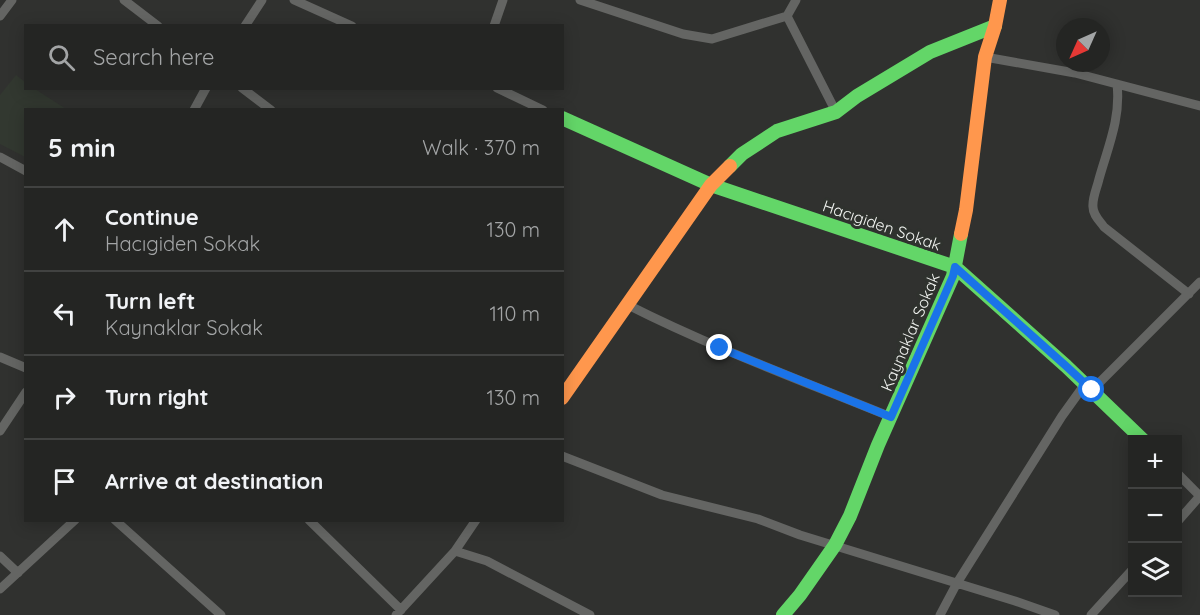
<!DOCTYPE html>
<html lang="en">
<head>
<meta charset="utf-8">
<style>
	:root { --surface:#242523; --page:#2c2d2b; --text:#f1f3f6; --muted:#a3a5a6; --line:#414241 }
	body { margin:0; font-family:Quicksand,sans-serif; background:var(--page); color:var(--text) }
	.controls { position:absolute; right:18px; bottom:18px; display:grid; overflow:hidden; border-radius:0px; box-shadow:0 3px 15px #0003 }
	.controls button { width:54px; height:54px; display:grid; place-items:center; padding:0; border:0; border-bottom:2px solid var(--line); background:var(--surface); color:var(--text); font:30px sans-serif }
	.compass { position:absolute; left:1056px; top:18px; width:54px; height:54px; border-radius:50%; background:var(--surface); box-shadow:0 3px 15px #0003; rotate:225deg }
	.stop { position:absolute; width:18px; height:18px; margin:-14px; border:4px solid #1a73e8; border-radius:50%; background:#fff }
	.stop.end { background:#1a73e8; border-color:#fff; box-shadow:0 2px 6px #0008 }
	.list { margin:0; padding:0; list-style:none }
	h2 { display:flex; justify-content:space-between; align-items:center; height:78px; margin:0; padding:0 24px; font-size:26px }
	h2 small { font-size:20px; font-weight:400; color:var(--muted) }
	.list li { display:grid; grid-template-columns:39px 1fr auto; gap:18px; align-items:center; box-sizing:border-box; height:84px; padding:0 24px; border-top:2px solid var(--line) }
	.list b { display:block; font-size:22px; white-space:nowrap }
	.list p { margin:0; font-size:20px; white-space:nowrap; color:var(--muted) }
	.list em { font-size:20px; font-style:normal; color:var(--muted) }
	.icon { flex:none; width:33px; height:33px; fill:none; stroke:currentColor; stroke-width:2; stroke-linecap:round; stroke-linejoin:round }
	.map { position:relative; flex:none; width:1200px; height:615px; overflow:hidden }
	.search { position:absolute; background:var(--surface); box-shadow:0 3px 15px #0003; left:24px; top:24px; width:540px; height:66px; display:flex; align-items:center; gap:15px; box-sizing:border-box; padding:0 21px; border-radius:0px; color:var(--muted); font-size:22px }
	.panel { position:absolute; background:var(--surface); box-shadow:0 3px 15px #0003; left:24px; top:108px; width:540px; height:414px; border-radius:0px }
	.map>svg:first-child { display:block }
	.built { fill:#323830 }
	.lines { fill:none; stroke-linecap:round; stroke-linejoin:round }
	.street { stroke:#646563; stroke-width:9 }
	.fast { stroke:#63d668; stroke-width:14 }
	.slow { stroke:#ff974d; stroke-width:14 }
	.route { stroke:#1a73e8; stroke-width:8 }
	.labels { text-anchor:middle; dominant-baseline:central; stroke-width:6; stroke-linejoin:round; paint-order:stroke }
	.street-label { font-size:16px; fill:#f2f4f1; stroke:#2f322e }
</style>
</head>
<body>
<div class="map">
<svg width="1200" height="615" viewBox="0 0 1200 615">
	<rect width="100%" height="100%" fill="#30312f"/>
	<path class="built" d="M16,75L25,82L26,88L35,89L66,109L26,110L25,157L0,144V95Z"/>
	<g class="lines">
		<path class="street" d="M124,0L158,26
			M294,0L352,26
			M580,0L683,34L712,39L787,16L836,112
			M0,16L12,0
			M787,16L796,0
			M245,26L262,0
			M494,26L503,0
			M985,57L1075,73L1200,106
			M1117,84C1121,118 1108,147 1099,179C1097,188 1092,198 1093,207C1093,215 1099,220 1104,227L1189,294
			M242,88L271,110
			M497,88L543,110
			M194,110L206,88
			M0,157L26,171
			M628,305C713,348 803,381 891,417
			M0,357L26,368
			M1092,390L1200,282
			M0,431L26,392
			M562,456L662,495L758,519L800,535L1015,601L1055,615
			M1178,474L1200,496
			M115,520L221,615
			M309,520L401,610
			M1178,521L1200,496
			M455,551L487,561L590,615
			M0,556L18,573
			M0,589L75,520
			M396,615L455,551L476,520
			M940,615L957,583L1062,416L1085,384
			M1091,615L1132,570"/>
		<path class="fast" d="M562,118L711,185L955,267L1066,366L1143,440
			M730,166L742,154L777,131L836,112L857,96L930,52L995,26
			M783,615L800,595L835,545L850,516L878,445L953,276L961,234"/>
		<path class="slow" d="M961,234L966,210L985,57L995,26L1000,0
			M562,398L711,185L730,166"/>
	</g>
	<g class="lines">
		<path class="route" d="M720,348L891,417L953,276L955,267L1066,366L1092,390"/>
	</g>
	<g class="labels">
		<g class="street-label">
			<text transform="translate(882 225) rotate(19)">Hacıgiden Sokak</text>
			<text transform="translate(910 332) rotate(-67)">Kaynaklar Sokak</text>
		</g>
	</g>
</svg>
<div class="controls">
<button>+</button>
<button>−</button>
<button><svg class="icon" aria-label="layers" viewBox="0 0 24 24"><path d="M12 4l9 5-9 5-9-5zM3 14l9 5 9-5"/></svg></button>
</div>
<svg class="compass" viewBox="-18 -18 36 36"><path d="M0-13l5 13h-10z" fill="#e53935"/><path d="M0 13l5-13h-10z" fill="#a3a5a6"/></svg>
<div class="stop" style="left:1092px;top:390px"></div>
<div class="stop end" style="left:720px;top:348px"></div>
<div class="search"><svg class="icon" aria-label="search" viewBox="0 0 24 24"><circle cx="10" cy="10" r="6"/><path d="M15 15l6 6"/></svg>Search here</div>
<section class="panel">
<h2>5 min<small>Walk · 370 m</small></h2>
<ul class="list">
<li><svg class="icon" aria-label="ahead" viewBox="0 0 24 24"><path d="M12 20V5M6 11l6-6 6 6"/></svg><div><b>Continue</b><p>Hacıgiden Sokak</p></div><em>130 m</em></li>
<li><svg class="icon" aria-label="left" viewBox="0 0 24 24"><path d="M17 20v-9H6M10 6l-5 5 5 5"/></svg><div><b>Turn left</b><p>Kaynaklar Sokak</p></div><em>110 m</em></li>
<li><svg class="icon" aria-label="right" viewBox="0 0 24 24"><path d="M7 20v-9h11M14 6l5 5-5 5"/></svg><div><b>Turn right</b></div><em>130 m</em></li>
<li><svg class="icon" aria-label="arrive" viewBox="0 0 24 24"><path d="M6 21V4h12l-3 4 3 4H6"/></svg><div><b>Arrive at destination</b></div></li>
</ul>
</section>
</div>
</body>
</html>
